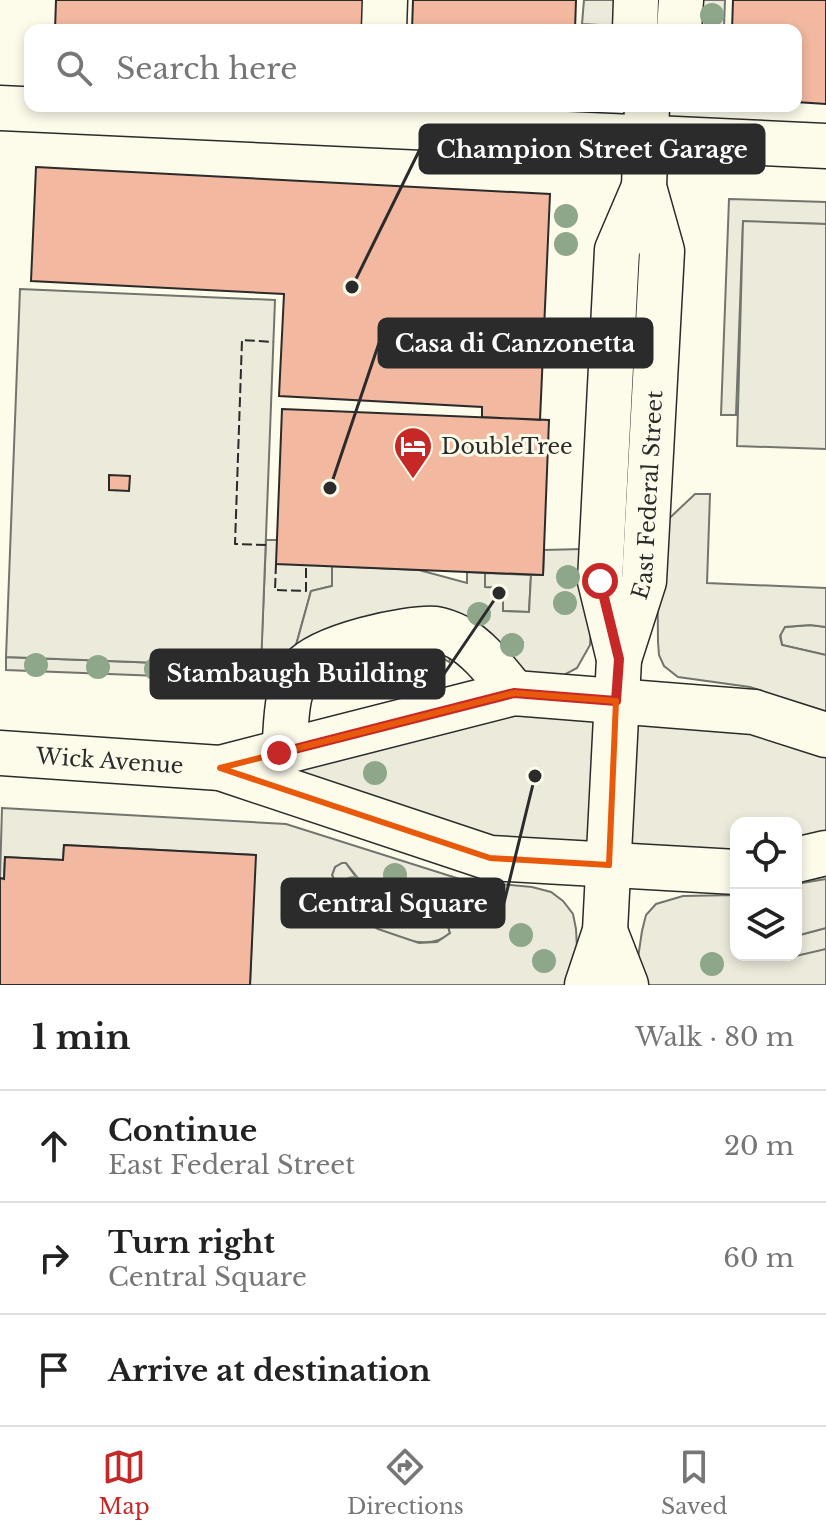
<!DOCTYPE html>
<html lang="en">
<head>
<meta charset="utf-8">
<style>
	:root { --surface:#fff; --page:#f2f2f2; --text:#222; --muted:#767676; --line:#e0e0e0; --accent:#c62828 }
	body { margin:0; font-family:"Libre Baskerville",serif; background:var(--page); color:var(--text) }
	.controls { position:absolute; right:24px; bottom:24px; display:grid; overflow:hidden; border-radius:16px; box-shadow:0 4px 12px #0003 }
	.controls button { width:72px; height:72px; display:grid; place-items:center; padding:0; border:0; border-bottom:2px solid var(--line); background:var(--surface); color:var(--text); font:40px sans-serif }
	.stop { position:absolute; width:24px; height:24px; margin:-18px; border:6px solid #c62828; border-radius:50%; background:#fff }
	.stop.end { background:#c62828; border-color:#fff; box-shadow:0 2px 8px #0008 }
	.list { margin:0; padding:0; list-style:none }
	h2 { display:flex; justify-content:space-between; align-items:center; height:104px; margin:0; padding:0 32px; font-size:34px }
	h2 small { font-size:26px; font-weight:400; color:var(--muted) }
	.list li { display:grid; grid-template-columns:52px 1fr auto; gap:24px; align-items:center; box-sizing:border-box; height:112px; padding:0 32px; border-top:2px solid var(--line) }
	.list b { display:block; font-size:30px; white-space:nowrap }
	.list p { margin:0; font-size:26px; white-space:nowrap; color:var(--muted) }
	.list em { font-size:26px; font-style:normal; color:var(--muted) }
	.icon { flex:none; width:44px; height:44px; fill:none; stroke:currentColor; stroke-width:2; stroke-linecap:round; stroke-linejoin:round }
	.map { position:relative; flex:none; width:826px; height:985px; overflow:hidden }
	.search { position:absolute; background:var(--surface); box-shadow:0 4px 12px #0003; left:24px; right:24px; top:24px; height:88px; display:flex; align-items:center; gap:20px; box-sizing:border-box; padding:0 28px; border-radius:16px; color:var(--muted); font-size:30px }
	.sheet { height:440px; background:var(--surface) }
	nav { display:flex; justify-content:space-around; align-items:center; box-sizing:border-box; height:112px; border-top:2px solid var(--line); background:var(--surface); font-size:22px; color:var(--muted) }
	nav a { display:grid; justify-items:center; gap:4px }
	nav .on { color:var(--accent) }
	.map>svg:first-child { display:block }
	.green { fill:#ecebdb; stroke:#74746e; stroke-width:2 }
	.parking { fill:#eceadb; stroke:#74746e; stroke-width:2; fill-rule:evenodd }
	.building { fill:#f2b8a0; stroke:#2b2b2b; stroke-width:2 }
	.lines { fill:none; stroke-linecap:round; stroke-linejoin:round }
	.minor-casing { stroke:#2b2b2b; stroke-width:47 }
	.major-casing { stroke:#2b2b2b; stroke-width:47 }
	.minor { stroke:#fdfbea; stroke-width:44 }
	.major { stroke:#fdfbea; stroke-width:44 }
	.fence { stroke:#2b2b2b; stroke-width:2; stroke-dasharray:10 4; stroke-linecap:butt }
	.tree { fill:#8ea78a }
	.route { stroke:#c62828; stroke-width:10 }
	.marked { fill:none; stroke:#e8590c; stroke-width:6; stroke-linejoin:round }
	.labels { text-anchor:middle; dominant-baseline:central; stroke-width:6; stroke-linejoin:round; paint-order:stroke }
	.poi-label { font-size:22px; fill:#2b2b2b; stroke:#fdfbea; text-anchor:start }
	.street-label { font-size:22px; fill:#2b2b2b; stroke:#fdfbea }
	.leader { fill:none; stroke:#2b2b2b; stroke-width:3 }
	.callout-dot { fill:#2b2b2b; stroke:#fdfbea; stroke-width:3 }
	.callout { fill:#2b2b2b; stroke:#2b2b2b; stroke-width:3 }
	.callout-label { font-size:24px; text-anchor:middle; font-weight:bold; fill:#fff }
</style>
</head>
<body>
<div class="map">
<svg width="826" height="985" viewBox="0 0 826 985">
	<rect width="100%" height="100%" fill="#fdfbea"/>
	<path class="green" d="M584,0H619L618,26L582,24Z
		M698,0H725L724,26L698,25Z
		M729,199L826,202V224L743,222L736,415H721Z
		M266,540H277L332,566V586L311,591L293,656L261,660Z
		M485,573L531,575L529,612L502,611L484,587Z
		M810,625L826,627V655L782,645L780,633L785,627Z
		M417,645L453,650L449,662L441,657L397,669L393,674L377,677L371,673L334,681L326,678L328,665Z
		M6,657L261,667V680L6,670Z
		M514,693L826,735V853L796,860V823H736V872L490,858L220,768Z
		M341,863H346C375,907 399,910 447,923L450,933C428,955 373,933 353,913C343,903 338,888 332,875L335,867Z
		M826,928V949C807,957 787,961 767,955H796V936Z"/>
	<path class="parking" d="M743,221L826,224V449L737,446Z
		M20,289L275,300L261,667L6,657Z
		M695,494H710L707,583L826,588V627L810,625L785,627L780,636L782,645L826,655V712L750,687L678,677L664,666L659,655L658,642L657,530Z
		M583,549L595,550L590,645L577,668L564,675L514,676L467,627L293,656L311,591L332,586V566L419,570L467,583V572L485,573V587L503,588V611L529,612L531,575H543L544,550ZM482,604L488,611L487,617L483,621H474L470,616V610L474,606ZM512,634L519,637L523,642L522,649L514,655H510L502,645L506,636Z
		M2,808L286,824L466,881L532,887L551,892L563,901L573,914L576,929L579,985H250L255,855L64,845L63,860L5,857L4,879L0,878ZM342,863H346L364,886L385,904L423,919L447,923L450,933L437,942L419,943L378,929L354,914L342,898L332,875L335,867Z
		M826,879V928L796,936V884Z
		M736,895V955L787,958L826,949V985H634L642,931L646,915L656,904L683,896Z"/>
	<path class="building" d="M56,0H366L365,30H55Z
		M413,0H576L575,30H412Z
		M733,0H826V104L796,102V30H732Z
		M36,167L550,194L540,420L482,417V407L279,396L284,294L31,281Z
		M282,409L549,420L543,575L276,564Z
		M109,475L130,476L129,491L109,490Z
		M64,845L256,855L250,985H0V878L4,879L5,857L63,860Z"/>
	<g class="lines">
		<defs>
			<g id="minor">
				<path d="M384,30L385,0"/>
				<path d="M635,30L636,0"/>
				<path d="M679,30L681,0"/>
				<path d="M0,108L826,146"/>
				<path id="s1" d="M619,659L644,581L662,251L644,187L647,106"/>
				<path d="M284,751C287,725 284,691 302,669C322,646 405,627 435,629C441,630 452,634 458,637C480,649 498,674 514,693"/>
				<path d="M605,931L626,985"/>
				<path d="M587,985L605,931L619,659L600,581L617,250L644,187"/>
			</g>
			<g id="major">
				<path id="s2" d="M0,753L220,768L490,858L736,872"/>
				<path d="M220,768L514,693L754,712L826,735"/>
				<path d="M796,860L826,853"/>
			</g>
		</defs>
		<use href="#minor" class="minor-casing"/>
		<use href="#major" class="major-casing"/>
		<use href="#minor" class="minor"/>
		<use href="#major" class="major"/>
		<path class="fence" d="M266,545L235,544L242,340L273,342
			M276,564L275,590L306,591V565"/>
	</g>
	<g class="tree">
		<circle cx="712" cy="15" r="12"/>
		<circle cx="566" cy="216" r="12"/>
		<circle cx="566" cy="244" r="12"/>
		<circle cx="568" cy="577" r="12"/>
		<circle cx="565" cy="603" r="12"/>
		<circle cx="479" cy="614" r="12"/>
		<circle cx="512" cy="645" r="12"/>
		<circle cx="36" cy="665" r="12"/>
		<circle cx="98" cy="667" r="12"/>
		<circle cx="156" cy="669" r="12"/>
		<circle cx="375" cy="773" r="12"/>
		<circle cx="395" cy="875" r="12"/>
		<circle cx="353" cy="888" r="12"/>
		<circle cx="521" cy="935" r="12"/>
		<circle cx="544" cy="961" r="12"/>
		<circle cx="712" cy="964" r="12"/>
	</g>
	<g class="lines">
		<path class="route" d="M279,753L514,693L616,701L619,659L600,581"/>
	</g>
	<path class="marked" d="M514,693L616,701L609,865L490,858L220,768Z"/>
	<defs>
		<symbol id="hotel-pin" viewBox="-11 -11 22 30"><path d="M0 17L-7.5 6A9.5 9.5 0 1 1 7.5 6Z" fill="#c62828" stroke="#fdfbea"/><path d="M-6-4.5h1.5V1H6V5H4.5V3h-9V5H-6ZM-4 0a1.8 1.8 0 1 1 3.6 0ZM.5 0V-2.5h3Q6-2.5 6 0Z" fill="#fff"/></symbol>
	</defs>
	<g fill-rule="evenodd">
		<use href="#hotel-pin" x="391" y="424" width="44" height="60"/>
	</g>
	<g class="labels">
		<g class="poi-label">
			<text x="441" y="446">DoubleTree</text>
		</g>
		<g class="street-label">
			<text stroke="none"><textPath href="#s1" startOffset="168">East Federal Street</textPath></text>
			<text stroke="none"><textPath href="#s2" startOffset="110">Wick Avenue</textPath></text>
		</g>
	</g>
	<path class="leader" d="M352 287L420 149M330 488L379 343M499 593L444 674M535 776L504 903"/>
	<g class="callout-dot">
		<circle cx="352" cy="287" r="8"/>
		<circle cx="330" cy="488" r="8"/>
		<circle cx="499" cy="593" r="8"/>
		<circle cx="535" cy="776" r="8"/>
	</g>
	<g class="callout">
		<rect x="420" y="125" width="344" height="48" rx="8"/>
		<rect x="379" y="319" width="273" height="48" rx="8"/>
		<rect x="151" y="650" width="293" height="48" rx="8"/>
		<rect x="282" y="879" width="222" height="48" rx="8"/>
	</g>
	<g class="callout-label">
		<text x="592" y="158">Champion Street Garage</text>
		<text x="515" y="352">Casa di Canzonetta</text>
		<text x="297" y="682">Stambaugh Building</text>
		<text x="393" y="912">Central Square</text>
	</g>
</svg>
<div class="controls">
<button><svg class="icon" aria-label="locate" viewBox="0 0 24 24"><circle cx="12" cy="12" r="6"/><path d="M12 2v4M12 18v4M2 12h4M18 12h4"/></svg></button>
<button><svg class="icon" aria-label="layers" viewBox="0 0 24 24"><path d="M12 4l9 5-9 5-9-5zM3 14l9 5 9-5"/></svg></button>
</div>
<div class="stop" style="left:600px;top:581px"></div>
<div class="stop end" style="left:279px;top:753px"></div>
<div class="search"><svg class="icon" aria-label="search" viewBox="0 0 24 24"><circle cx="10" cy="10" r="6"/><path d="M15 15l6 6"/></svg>Search here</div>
</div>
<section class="sheet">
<h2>1 min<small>Walk · 80 m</small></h2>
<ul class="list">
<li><svg class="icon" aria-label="ahead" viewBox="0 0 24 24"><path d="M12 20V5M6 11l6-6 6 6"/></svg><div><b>Continue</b><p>East Federal Street</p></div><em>20 m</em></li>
<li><svg class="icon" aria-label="right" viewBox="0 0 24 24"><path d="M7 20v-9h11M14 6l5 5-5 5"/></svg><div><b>Turn right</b><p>Central Square</p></div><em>60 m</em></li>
<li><svg class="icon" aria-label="arrive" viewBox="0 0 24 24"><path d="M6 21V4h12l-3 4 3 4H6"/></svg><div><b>Arrive at destination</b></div></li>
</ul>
</section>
<nav>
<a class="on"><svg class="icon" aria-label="map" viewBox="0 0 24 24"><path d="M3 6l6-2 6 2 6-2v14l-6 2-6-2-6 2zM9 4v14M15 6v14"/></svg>Map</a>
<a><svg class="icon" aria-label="directions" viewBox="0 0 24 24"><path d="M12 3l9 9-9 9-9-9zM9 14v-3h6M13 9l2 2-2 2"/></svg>Directions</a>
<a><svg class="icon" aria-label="saved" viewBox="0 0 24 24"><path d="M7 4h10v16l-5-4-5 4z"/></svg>Saved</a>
</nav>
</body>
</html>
